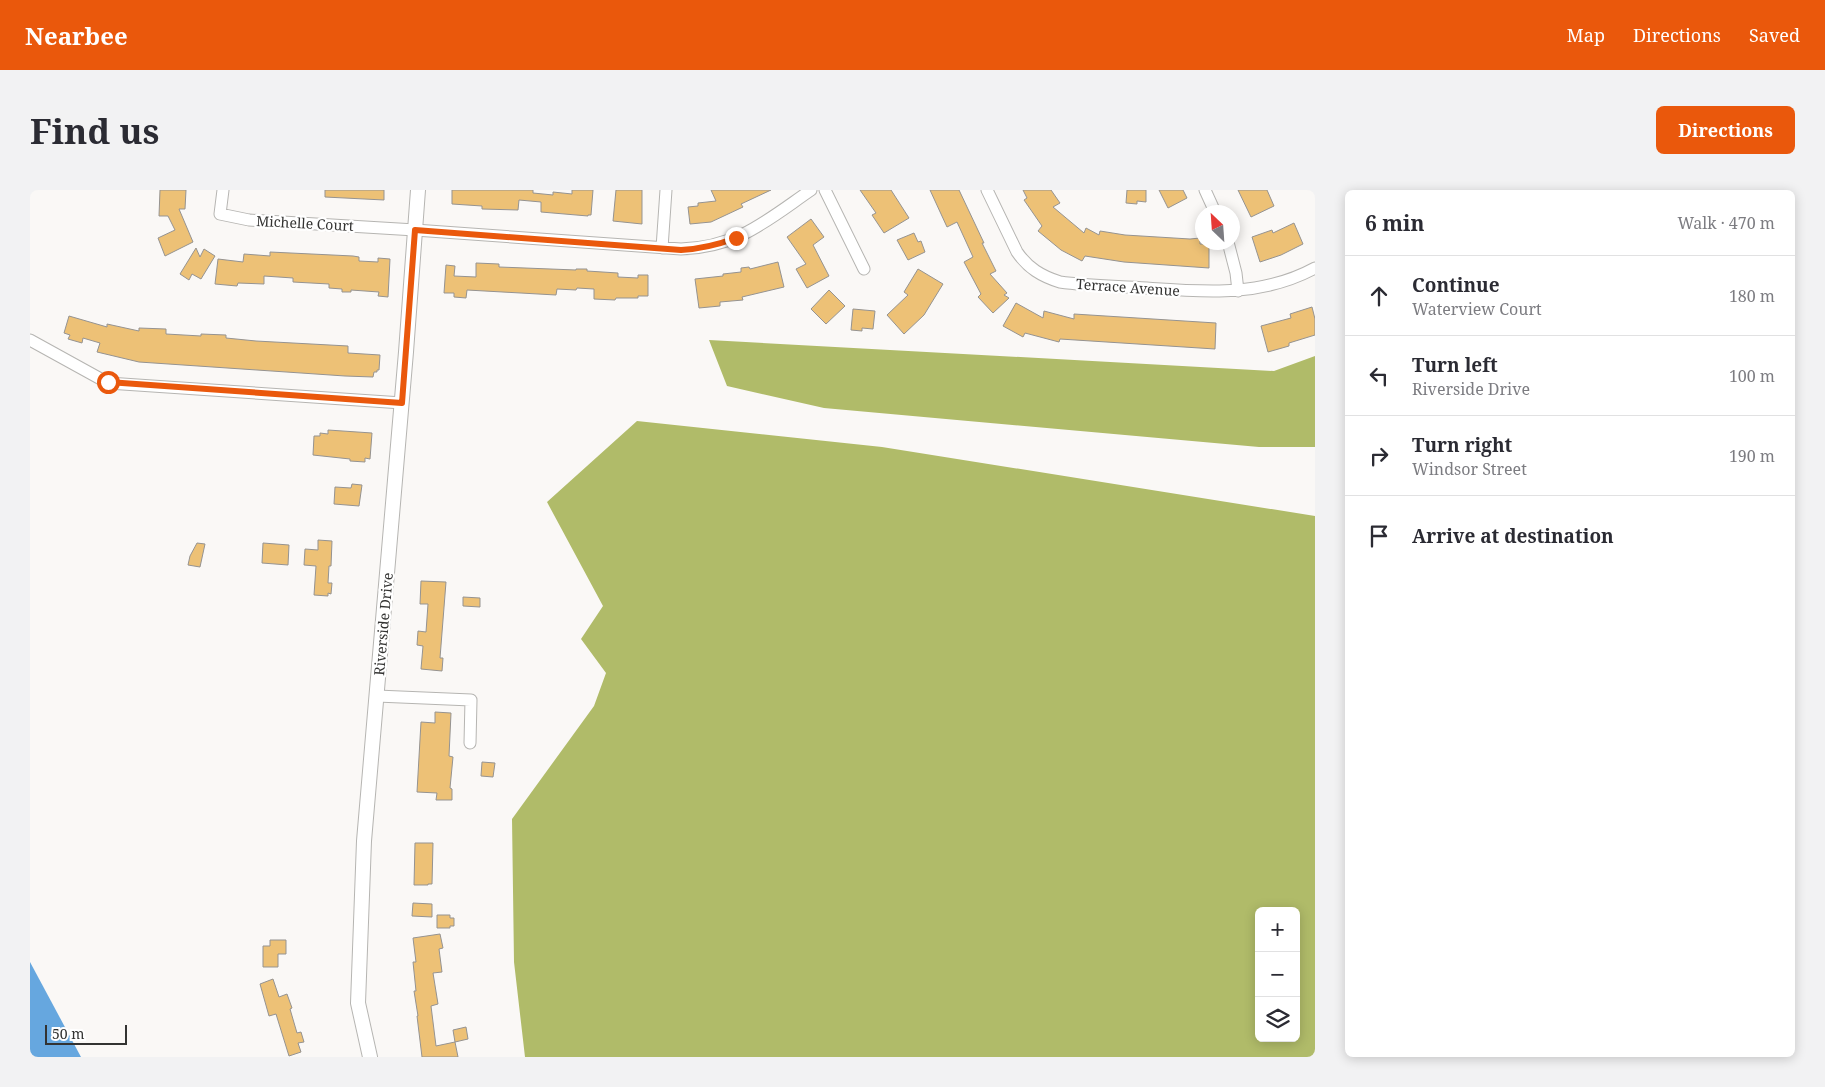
<!DOCTYPE html>
<html lang="en">
<head>
<meta charset="utf-8">
<style>
	:root { --surface:#fff; --page:#f2f2f3; --text:#2b2b33; --muted:#7c7c81; --line:#e1e1e2; --accent:#ea580c }
	body { margin:0; font-family:"Noto Serif",serif; background:var(--page); color:var(--text) }
	.controls { position:absolute; right:15px; bottom:15px; display:grid; overflow:hidden; border-radius:8px; box-shadow:0 2px 12px #0003 }
	.controls button { width:45px; height:45px; display:grid; place-items:center; padding:0; border:0; border-bottom:1px solid var(--line); background:var(--surface); color:var(--text); font:25px sans-serif }
	.compass { position:absolute; left:1165px; top:15px; width:45px; height:45px; border-radius:50%; background:var(--surface); box-shadow:0 2px 12px #0003; rotate:335deg }
	.scale { position:absolute; left:15px; bottom:12px; width:82px; box-sizing:border-box; padding-left:5px; border:2px solid #333332; border-top:0; font-size:14px; line-height:18px; white-space:nowrap; color:#333332; -webkit-text-stroke:4px #fff; paint-order:stroke }
	.stop { position:absolute; width:15px; height:15px; margin:-11px; border:4px solid #ea580c; border-radius:50%; background:#fff }
	.stop.end { background:#ea580c; border-color:#fff; box-shadow:0 1px 5px #0008 }
	.list { margin:0; padding:0; list-style:none }
	h2 { display:flex; justify-content:space-between; align-items:center; height:65px; margin:0; padding:0 20px; font-size:21px }
	h2 small { font-size:16px; font-weight:400; color:var(--muted) }
	.list li { display:grid; grid-template-columns:32px 1fr auto; gap:15px; align-items:center; box-sizing:border-box; height:80px; padding:0 20px; border-top:1px solid var(--line) }
	.list b { display:block; font-size:19px; white-space:nowrap }
	.list p { margin:0; font-size:16px; white-space:nowrap; color:var(--muted) }
	.list em { font-size:16px; font-style:normal; color:var(--muted) }
	.icon { flex:none; width:28px; height:28px; fill:none; stroke:currentColor; stroke-width:2; stroke-linecap:round; stroke-linejoin:round }
	.map { position:relative; flex:none; width:1285px; height:867px; overflow:hidden; border-radius:8px }
	header { display:flex; align-items:center; gap:30px; box-sizing:border-box; height:70px; padding:0 25px; background:var(--accent); color:#fff }
	header strong { font-size:24px }
	nav { display:flex; gap:28px; margin-inline-start:auto; font-size:18px }
	.intro { display:flex; align-items:center; justify-content:space-between; box-sizing:border-box; height:120px; padding:0 30px }
	h1 { margin:0; font-size:35px }
	.button { padding:12px 22px; border-radius:8px; background:var(--accent); color:#fff; font-size:18px; font-weight:700 }
	main { display:flex; gap:30px; padding:0 30px }
	aside { flex:1; background:var(--surface); border-radius:8px; box-shadow:0 2px 12px #0003 }
	.map>svg:first-child { display:block }
	.forest { fill:#b0bb69; fill-rule:evenodd }
	.water { fill:#66a7df }
	.building { fill:#edc176; stroke:#959391 }
	.lines { fill:none; stroke-linecap:round; stroke-linejoin:round }
	.minor-casing { stroke:#b6b5b2; stroke-width:13 }
	.major-casing { stroke:#b6b5b2; stroke-width:16 }
	.minor { stroke:#fff; stroke-width:11 }
	.major { stroke:#fff; stroke-width:14 }
	.route { stroke:#ea580c; stroke-width:6 }
	.labels { text-anchor:middle; dominant-baseline:central; stroke-width:4.5; stroke-linejoin:round; paint-order:stroke }
	.street-label { font-size:14px; fill:#333332; stroke:#fff }
</style>
</head>
<body>
<header>
<strong>Nearbee</strong>
<nav><a>Map</a><a>Directions</a><a>Saved</a></nav>
</header>
<div class="intro"><h1>Find us</h1><a class="button">Directions</a></div>
<main>
<div class="map">
<svg width="1285" height="867" viewBox="0 0 1285 867">
	<rect width="100%" height="100%" fill="#faf8f6"/>
	<path class="forest" d="M679,150L1244,181L1285,166V257H1229L794,218L697,196Z
		M607,231L852,257L1285,326V867H495L484,772L482,629L564,516L576,483L551,449L573,416L517,312ZM1229,721H1266V848H1229Z"/>
	<path class="water" d="M0,772L51,867H0Z"/>
	<path class="building" d="M130,0H156L155,19H149L163,52L135,66L128,48L145,40L138,26H129Z
		M295,0H354V10L295,7Z
		M422,0H503V3L523,5V2L542,4V0H563L561,25H558V26L511,22V12L489,10L488,20L452,19V16L422,14Z
		M586,0H612V34L583,31Z
		M681,0H741L711,14L713,17L681,32L660,34L658,17L668,16V13L686,11Z
		M830,0H861L879,28L854,43L842,25L846,23Z
		M900,0H929L954,53H952L966,81L960,84L977,103L974,105L979,108L963,123L948,107L951,104L934,72L943,67L927,32L917,37Z
		M993,0H1021L1030,13L1023,17L1054,43L1056,38L1069,45L1070,41L1095,45L1160,49L1170,48V54H1179V78L1094,72L1055,66L1052,71L1031,60L1008,41L1012,36L994,10L997,8Z
		M1097,0H1116V12L1107,11V14L1096,13Z
		M1129,0H1153L1157,8L1138,18Z
		M1208,0H1237L1244,16L1221,27Z
		M781,29L794,47L783,55L799,86L777,98L766,79L776,74L757,47Z
		M1264,33L1273,54L1251,65L1230,72L1222,47L1242,40L1243,43Z
		M884,43L888,52L891,51L895,62L878,70L867,50Z
		M166,58L170,67L174,59L185,66L171,89L162,84L159,90L150,84Z
		M240,62L323,66L329,67V71L348,72V68L360,69L358,107L348,106L349,102L321,100V102H312V99L299,98V94L263,92V88L234,86V94L208,93L207,96L185,94L188,69L213,72L214,64L240,66Z
		M748,72L754,97L712,107L713,110L690,112V116L669,118L665,89L693,86V84L711,82V78L719,77L720,79Z
		M446,73L469,74V77L546,80V79H557V81L588,83V87L608,88V85H618V106H608V108H586L585,110L564,109V99L547,98L546,100L527,99L526,105L437,100L436,108L424,107V103H414L416,75L425,76L424,86L446,87Z
		M888,79L913,94L894,125L874,144L857,125L878,105L874,102Z
		M799,100L815,116L796,134L781,119Z
		M986,113L1013,128L1014,121L1044,129V124L1186,133L1185,159L1030,149L1029,152L995,143L993,147L973,136Z
		M1282,117L1285,129V145L1259,153V156L1238,162L1231,136L1261,128L1260,124Z
		M823,119L845,121L843,139L832,138V141L821,140Z
		M39,126L77,137V134L109,141V138L136,139V144L171,146V144L196,145V148L226,151L318,156V163L350,165L349,180H347V182H344L343,187L315,186L109,172L67,162L70,153L53,148L52,153L38,149L40,145L34,143Z
		M298,240L342,243L340,269L335,268V272L320,271V269L283,265L284,246H290V243L298,244Z
		M322,294L332,295L329,316L304,314L305,297L321,298Z
		M288,350L302,351L301,376H299L298,393H302L301,404L298,403V406L284,405L286,376L274,375L275,359L288,360Z
		M167,353L175,354L170,377L158,375L160,366Z
		M233,353L259,355L258,375L232,373Z
		M391,391L416,392L410,468H413L412,481L391,479L393,456L387,455L388,441L396,442L398,414H390Z
		M433,407L450,408V417L433,416Z
		M405,522L421,523L419,566L423,567L420,598L422,599V610H406L407,603L387,602L391,532L405,533Z
		M452,572L465,573L463,587L451,586Z
		M385,653H403L402,694H398V695H384Z
		M383,713L402,714V727L382,726Z
		M407,725H420V728H424V736H420V738H407Z
		M410,744L413,758L409,759L412,782L403,783L408,814L401,816L406,856L425,852L428,867H392L387,826H388L384,801H386L383,772H386L383,748Z
		M240,750H256V764H248V777H233V756H240Z
		M243,789L249,807L257,804L262,818L260,819L267,843L271,842L274,852L268,853L271,862L259,866L246,824L239,826L230,794Z
		M436,837L438,849L425,852L423,840Z"/>
	<g class="lines">
		<defs>
			<path id="minor" d="M193,0L190,24L219,30L385,40L651,59C708,57 736,31 781,0
				M795,0L834,79
				M957,0L987,62C998,78 1011,86 1030,92C1059,96 1088,96 1117,98C1175,102 1232,107 1285,78
				M1175,0L1185,22
				M1198,52L1206,83L1208,101
				M632,58L636,0
				M0,150L78,193L372,213
				M347,506L441,510L440,553"/>
			<path id="major" d="M340,867L328,813L334,651L376,162L388,0"/>
		</defs>
		<use href="#minor" class="minor-casing"/>
		<use href="#major" class="major-casing"/>
		<use href="#minor" class="minor"/>
		<use href="#major" class="major"/>
	</g>
	<g class="lines">
		<path class="route" d="M78,192L372,213L385,40L651,60C670,59 687,55 706,48"/>
	</g>
	<g class="labels">
		<g class="street-label">
			<text transform="translate(275 33) rotate(3)">Michelle Court</text>
			<text transform="translate(1098 97) rotate(4)">Terrace Avenue</text>
			<text transform="translate(353 434) rotate(-85)">Riverside Drive</text>
		</g>
	</g>
</svg>
<div class="controls">
<button>+</button>
<button>−</button>
<button><svg class="icon" aria-label="layers" viewBox="0 0 24 24"><path d="M12 4l9 5-9 5-9-5zM3 14l9 5 9-5"/></svg></button>
</div>
<svg class="compass" viewBox="-18 -18 36 36"><path d="M0-13l5 13h-10z" fill="#e53935"/><path d="M0 13l5-13h-10z" fill="#7c7c81"/></svg>
<div class="scale">50 m</div>
<div class="stop" style="left:78px;top:192px"></div>
<div class="stop end" style="left:706px;top:48px"></div>
</div>
<aside>
<h2>6 min<small>Walk · 470 m</small></h2>
<ul class="list">
<li><svg class="icon" aria-label="ahead" viewBox="0 0 24 24"><path d="M12 20V5M6 11l6-6 6 6"/></svg><div><b>Continue</b><p>Waterview Court</p></div><em>180 m</em></li>
<li><svg class="icon" aria-label="left" viewBox="0 0 24 24"><path d="M17 20v-9H6M10 6l-5 5 5 5"/></svg><div><b>Turn left</b><p>Riverside Drive</p></div><em>100 m</em></li>
<li><svg class="icon" aria-label="right" viewBox="0 0 24 24"><path d="M7 20v-9h11M14 6l5 5-5 5"/></svg><div><b>Turn right</b><p>Windsor Street</p></div><em>190 m</em></li>
<li><svg class="icon" aria-label="arrive" viewBox="0 0 24 24"><path d="M6 21V4h12l-3 4 3 4H6"/></svg><div><b>Arrive at destination</b></div></li>
</ul>
</aside>
</main>
</body>
</html>
